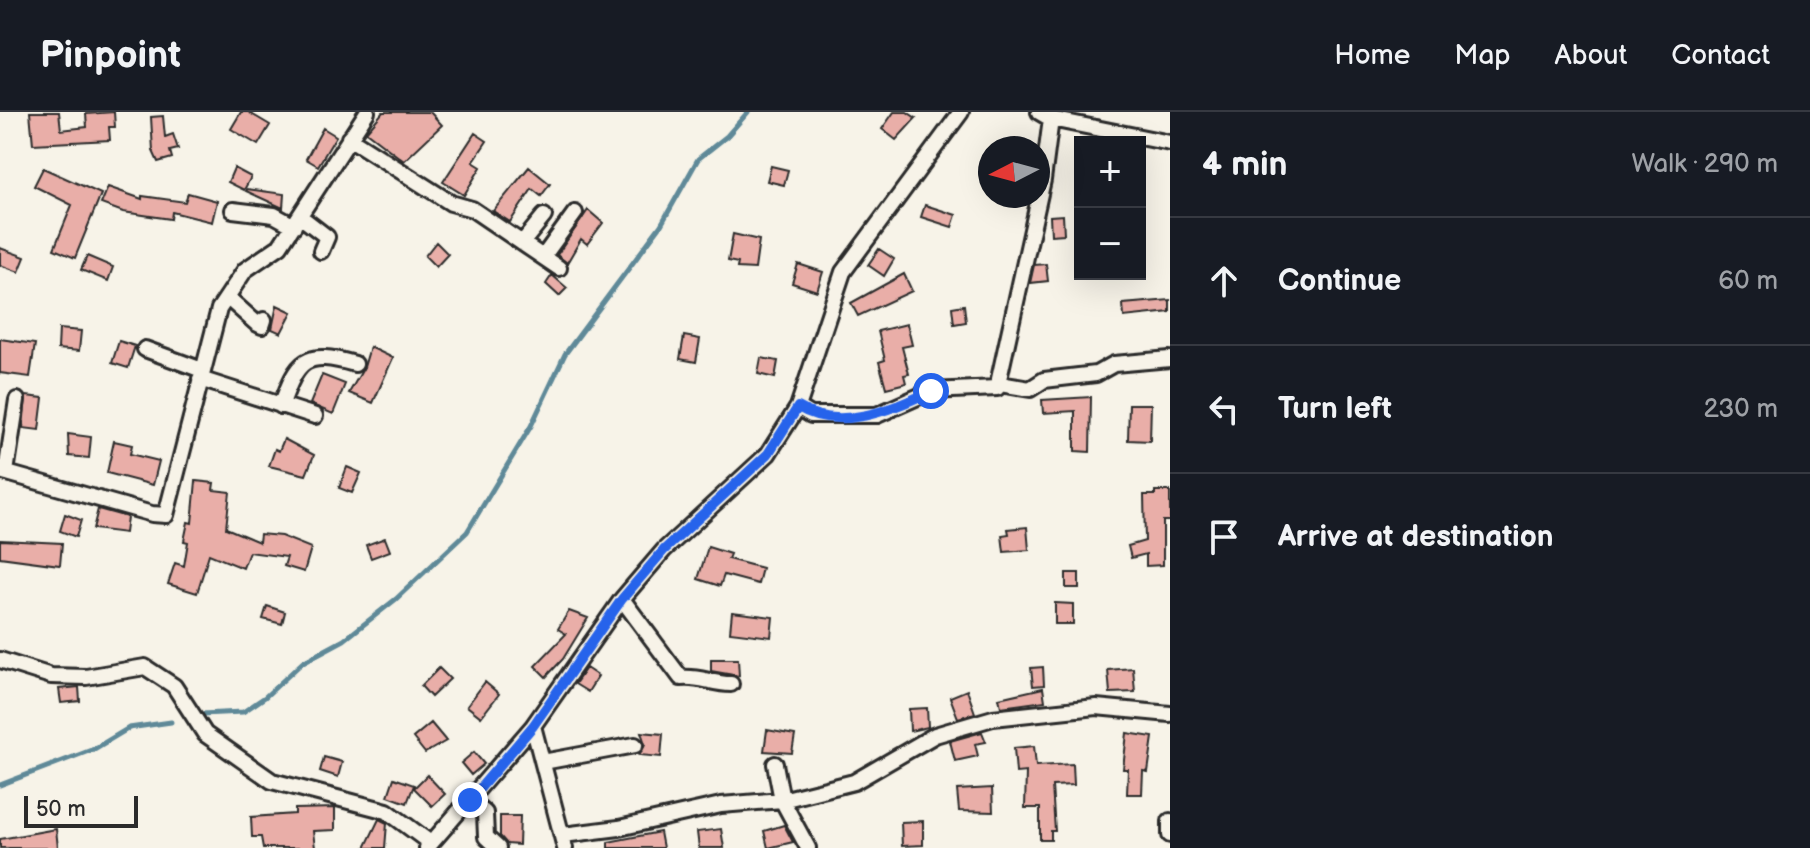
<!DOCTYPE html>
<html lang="en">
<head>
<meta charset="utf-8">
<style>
	:root { --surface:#171b24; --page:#20242c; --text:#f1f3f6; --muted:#9ea1a6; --line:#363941 }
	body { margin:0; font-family:"Balsamiq Sans",sans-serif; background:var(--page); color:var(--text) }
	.controls { position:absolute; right:24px; top:24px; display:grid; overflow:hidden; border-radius:0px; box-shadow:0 8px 32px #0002 }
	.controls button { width:72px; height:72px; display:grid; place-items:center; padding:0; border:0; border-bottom:2px solid var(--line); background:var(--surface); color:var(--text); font:40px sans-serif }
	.compass { position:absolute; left:978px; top:24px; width:72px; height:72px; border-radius:50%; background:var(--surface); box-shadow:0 8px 32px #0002; rotate:264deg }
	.scale { position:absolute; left:24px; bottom:20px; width:114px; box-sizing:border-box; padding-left:8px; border:4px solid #2b2b2b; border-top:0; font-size:22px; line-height:28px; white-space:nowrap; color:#2b2b2b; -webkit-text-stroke:6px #f7f3e8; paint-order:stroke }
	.stop { position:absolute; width:24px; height:24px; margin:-18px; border:6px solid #2563eb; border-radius:50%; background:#fff }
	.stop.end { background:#2563eb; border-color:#fff; box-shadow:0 2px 8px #0008 }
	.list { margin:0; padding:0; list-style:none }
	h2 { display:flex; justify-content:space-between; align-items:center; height:104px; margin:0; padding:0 32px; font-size:34px }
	h2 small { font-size:26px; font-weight:400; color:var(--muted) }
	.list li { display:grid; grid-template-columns:52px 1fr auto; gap:24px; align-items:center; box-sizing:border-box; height:128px; padding:0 32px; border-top:2px solid var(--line) }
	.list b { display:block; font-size:30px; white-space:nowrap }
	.list em { font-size:26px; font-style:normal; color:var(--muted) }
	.icon { flex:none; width:44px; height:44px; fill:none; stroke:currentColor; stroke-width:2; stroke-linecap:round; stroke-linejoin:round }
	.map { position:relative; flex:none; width:1170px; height:736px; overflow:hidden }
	header { display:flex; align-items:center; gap:48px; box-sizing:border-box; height:112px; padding:0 40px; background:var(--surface); border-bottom:2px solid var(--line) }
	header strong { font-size:38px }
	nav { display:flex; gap:44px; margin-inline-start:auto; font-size:28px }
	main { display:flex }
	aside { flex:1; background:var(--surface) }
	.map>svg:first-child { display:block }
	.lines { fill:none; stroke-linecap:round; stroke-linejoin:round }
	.stream { stroke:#5e8998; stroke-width:5 }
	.building { fill:#e9aea8; stroke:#2b2b2b; stroke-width:2 }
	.street-casing { stroke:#2b2b2b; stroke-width:20 }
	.street { stroke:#f7f3e8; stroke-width:14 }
	.route { stroke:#2563eb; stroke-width:10 }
</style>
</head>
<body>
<header>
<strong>Pinpoint</strong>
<nav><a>Home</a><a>Map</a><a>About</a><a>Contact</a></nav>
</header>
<main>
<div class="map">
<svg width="1170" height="736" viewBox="0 0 1170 736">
	<rect width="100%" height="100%" fill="#f7f3e8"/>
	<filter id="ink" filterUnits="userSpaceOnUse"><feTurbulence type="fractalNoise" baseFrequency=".0125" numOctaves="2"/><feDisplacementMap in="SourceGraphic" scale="16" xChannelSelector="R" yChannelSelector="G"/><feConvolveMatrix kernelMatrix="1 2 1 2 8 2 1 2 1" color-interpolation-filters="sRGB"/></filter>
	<g filter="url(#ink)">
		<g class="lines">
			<path class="stream" d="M201,602L243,600L265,585L303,550L344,528L396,487L467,420L531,314L565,242L661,113L698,47L727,24L748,0
				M0,673L94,637L129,616L171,610"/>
		</g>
		<path class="building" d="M30,0H59L61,18L87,15L86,2L114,0L115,15H109L110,28L33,32Z
			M241,0H248L270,13L258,33L231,17Z
			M383,0H430L442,13L404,49L366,20Z
			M894,0H907L916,6L896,28L882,17Z
			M163,4L165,25L173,22L178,37L170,39L172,46L158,50L153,39L151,5Z
			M323,16L336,24L318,54L306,47Z
			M475,21L487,29L473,50L481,55L464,83L443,70Z
			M771,54L788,58L784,73L767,69Z
			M529,55L550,72L541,84L532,77L510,110L493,99Z
			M43,56L101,82L75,146L54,137L72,93L34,74Z
			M234,56L251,65L244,78L228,70Z
			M108,75L142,87V84L185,90L188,81L217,89L212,110L172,100L171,107L123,100L101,92Z
			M247,77L284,82L283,96L246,79Z
			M925,93L956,103L952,115L921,105Z
			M588,98L603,111L587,132L581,127L567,151L557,143Z
			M1063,103L1064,122L1051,123L1050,104Z
			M733,122L759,128L755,157L737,156L738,151L728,149Z
			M436,130L448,142L436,155L425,144Z
			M0,136L25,145L19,160L0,153Z
			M879,137L894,147L884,164L868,153Z
			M87,144L113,155L108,169L81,158Z
			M798,152L823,160L817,179L792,171Z
			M1046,152L1048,169L1030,171L1034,153Z
			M904,162L912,179L858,204L851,191Z
			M552,163L567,176L559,184L546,172Z
			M1170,188V200L1124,205L1123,192Z
			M277,193L292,200L281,221L272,217Z
			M964,193L966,210L954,212L952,195Z
			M907,212L912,233L902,235L909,262L904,263L906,271L886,276L879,250L885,248L878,219Z
			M59,217L81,219L79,239L58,237Z
			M684,224L700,227L696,250L680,247Z
			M0,227L35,232L30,265L0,261Z
			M119,229L135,234L128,256L112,251Z
			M370,235L393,246L373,291L349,281L364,255Z
			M761,246L778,249L775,266L758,262Z
			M322,263L345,272L333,302L310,292Z
			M26,284L43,286L39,318L23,316Z
			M1091,285L1090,340L1075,339V299L1043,301L1042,288Z
			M1129,292H1151L1150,329L1128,328Z
			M68,322L91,325L89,346L69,344Z
			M284,327L314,343L306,363L269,354L275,337L279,339Z
			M114,329L132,333L130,342L159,349L153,373L107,361Z
			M347,355L361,361L352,381L339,376Z
			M196,369L214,371L213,378L230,380L226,416L259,430L260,422L281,424L311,436L304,460L284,454L287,445L249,440L243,456L209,442L197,481L168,472L175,451L184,454L188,430L184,429L188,410L192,411Z
			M1155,379H1170V409H1163V453L1146,454V442L1131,446L1128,434L1145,429L1144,383H1155Z
			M98,397L127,405L125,421L93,417Z
			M65,402L81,408L76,425L60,419Z
			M1027,415L1029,438L1004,440L1002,423L1009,422L1008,417Z
			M385,426L390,439L371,446L366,433Z
			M0,428L62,431L60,453L0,445Z
			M708,435L730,442L728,447L762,456L758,472L724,463L720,474L698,467Z
			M1066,461H1079V476H1066Z
			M1055,491L1073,492V512H1055Z
			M267,494L285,500L282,512L263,507Z
			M569,499L588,506L563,547L546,565L535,554L566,522L558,517Z
			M732,500L773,505L771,525L730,520Z
			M711,547H738L739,564L711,559Z
			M1043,555L1044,573L1033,574L1031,556Z
			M439,556L450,567L431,585L421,574Z
			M586,556L598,564L588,580L575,572Z
			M1133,556L1135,580L1110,581L1108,558Z
			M485,570L499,582L481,605L467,594Z
			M79,575L80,589L61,591L59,577Z
			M1043,576L1045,589L1001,595L999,586Z
			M967,578L975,601L958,606L950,585Z
			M927,596L928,615L910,619L909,597Z
			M431,611L446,629L425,641L413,626Z
			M767,618L795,623L792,641L764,639Z
			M641,620L663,622L661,645L639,643L645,632Z
			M982,620L986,630L975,632L978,644L955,649L950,629Z
			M1127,621L1153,625L1148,660L1143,659L1142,682H1127L1128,657H1123Z
			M1034,634L1036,654L1073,652L1074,673L1052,674L1055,719H1051V728H1040V696H1025L1026,660L1016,661L1014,636Z
			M474,640L484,652L471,663L461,651Z
			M324,645L342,650L338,665L320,659Z
			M427,663L445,682L432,694L414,676Z
			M394,666L414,673L407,691L388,684Z
			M992,676L993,700L959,699L957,678Z
			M335,696V718L313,719L315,736H263L261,725H252L251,705L295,702V697Z
			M500,704H520L519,733L507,732L500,724Z
			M379,707L387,711L385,736H365Z
			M923,709V733L902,734L901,710Z
			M784,713L793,730L768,736L764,719Z
			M56,717L58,736H0V727Z
			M721,717L724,736H699L697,720Z
			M660,720L663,736H608V730Z"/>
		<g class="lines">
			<defs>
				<path id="street" d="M1039,0L1051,7L1170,31
					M349,26L451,91L472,97L559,156
					M233,98L274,103L294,114
					M301,105L327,125L321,139
					M522,131L544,104
					M543,145L575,101
					M227,185L256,211L262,214L264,208
					M145,237L202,258
					M200,267L315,304
					M1000,272L1030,277L1044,268L1096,262L1114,252L1170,247
					M281,294C298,247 305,238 355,252
					M798,295L811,303H877L931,279L997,276L1043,68L1051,7
					M0,359L152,402L166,403L219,197L245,158L280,134L367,0
					M6,360L17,288
					M622,487L681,566C700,564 712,572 731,572
					M0,548L51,564L86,565L145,555L174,574L205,622L272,669L387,699L429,730
					M533,614L565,736
					M543,650L635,633
					M775,652L782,688L808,736
					M470,688L485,701L486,725L498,736
					M1170,709V723
					M563,723L619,716L721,693L782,688L854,670L935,623L993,606L1096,595L1170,602
					M427,736L533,614L622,487L664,438L768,342L798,295L843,160L961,0"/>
			</defs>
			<use href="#street" class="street-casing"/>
			<use href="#street" class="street"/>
		</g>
	</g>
	<g class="lines" filter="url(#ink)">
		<path class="route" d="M470,688L533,614L622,487L664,438L768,342L798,295C838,320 892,298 931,279"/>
	</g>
</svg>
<div class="controls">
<button>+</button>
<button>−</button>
</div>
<svg class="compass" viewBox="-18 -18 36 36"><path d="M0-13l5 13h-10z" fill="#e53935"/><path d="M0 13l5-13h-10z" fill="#9ea1a6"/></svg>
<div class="scale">50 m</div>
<div class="stop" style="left:931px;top:279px"></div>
<div class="stop end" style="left:470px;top:688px"></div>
</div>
<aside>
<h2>4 min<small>Walk · 290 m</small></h2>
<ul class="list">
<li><svg class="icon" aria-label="ahead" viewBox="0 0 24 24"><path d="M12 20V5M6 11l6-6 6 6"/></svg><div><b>Continue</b></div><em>60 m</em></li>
<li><svg class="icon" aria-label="left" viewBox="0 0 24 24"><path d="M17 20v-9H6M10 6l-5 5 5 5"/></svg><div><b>Turn left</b></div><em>230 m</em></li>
<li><svg class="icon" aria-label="arrive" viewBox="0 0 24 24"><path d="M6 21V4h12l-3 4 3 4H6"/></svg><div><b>Arrive at destination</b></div></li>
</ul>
</aside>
</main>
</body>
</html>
